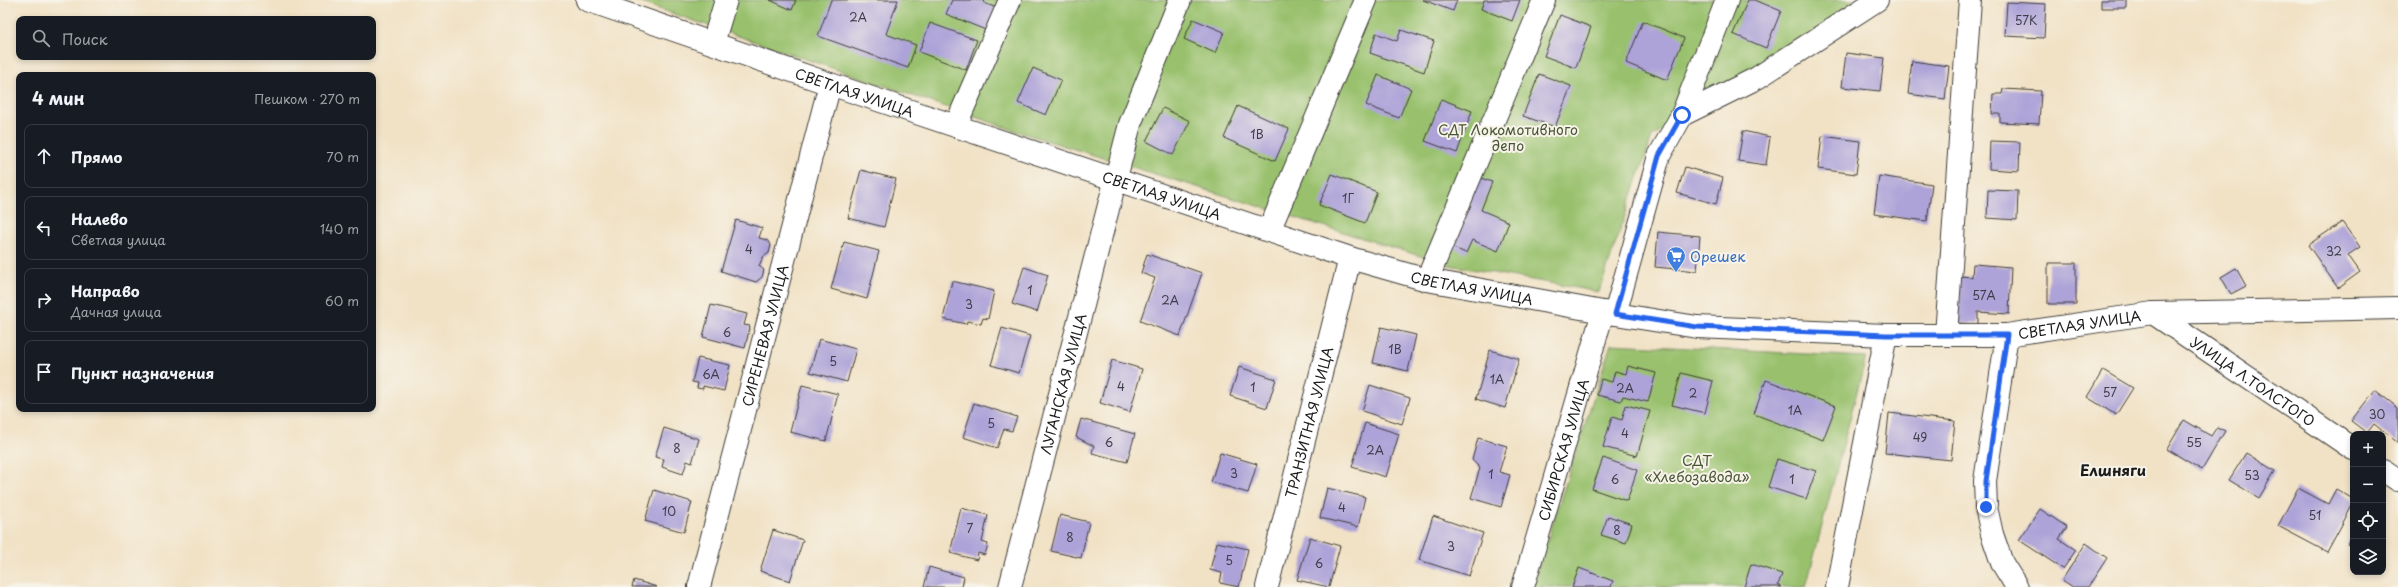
<!DOCTYPE html>
<html lang="ru">
<head>
<meta charset="utf-8">
<style>
	:root { --surface:#171b24; --page:#20242c; --text:#f1f3f6; --muted:#9ea1a6; --line:#363941 }
	body { margin:0; font-family:"Playpen Sans",sans-serif; background:var(--page); color:var(--text) }
	.controls { position:absolute; right:12px; bottom:12px; display:grid; overflow:hidden; border-radius:8px; box-shadow:0 2px 6px #0003 }
	.controls button { width:36px; height:36px; display:grid; place-items:center; padding:0; border:0; border-bottom:1px solid var(--line); background:var(--surface); color:var(--text); font:20px sans-serif }
	.stop { position:absolute; width:12px; height:12px; margin:-9px; border:3px solid #2563eb; border-radius:50%; background:#fff }
	.stop.end { background:#2563eb; border-color:#fff; box-shadow:0 1px 4px #0008 }
	.list { margin:0; padding:0; list-style:none }
	h2 { display:flex; justify-content:space-between; align-items:center; height:52px; margin:0; padding:0 16px; font-size:17px }
	h2 small { font-size:13px; font-weight:400; color:var(--muted) }
	.list li { display:grid; grid-template-columns:26px 1fr auto; gap:12px; align-items:center; box-sizing:border-box; height:64px; margin:0 8px 8px; padding:0 8px; border:1px solid var(--line); border-radius:8px }
	.list b { display:block; font-size:15px; white-space:nowrap }
	.list p { margin:0; font-size:13px; white-space:nowrap; color:var(--muted) }
	.list em { font-size:13px; font-style:normal; color:var(--muted) }
	.icon { flex:none; width:22px; height:22px; fill:none; stroke:currentColor; stroke-width:2; stroke-linecap:round; stroke-linejoin:round }
	.map { position:relative; flex:none; width:2398px; height:587px; overflow:hidden }
	.search { position:absolute; background:var(--surface); box-shadow:0 2px 6px #0003; left:16px; top:16px; width:360px; height:44px; display:flex; align-items:center; gap:10px; box-sizing:border-box; padding:0 14px; border-radius:8px; color:var(--muted); font-size:15px }
	.panel { position:absolute; background:var(--surface); box-shadow:0 2px 6px #0003; left:16px; top:72px; width:360px; height:340px; border-radius:8px }
	.map>svg:first-child { display:block }
	.green { fill:#99c16d; stroke:#5a6e44 }
	.building { fill:#ada3d8 }
	.lines { fill:none; stroke-linecap:round; stroke-linejoin:round }
	.minor-casing { stroke:#3c3a36; stroke-width:24 }
	.minor { stroke:#fff; stroke-width:22 }
	.route { stroke:#2563eb; stroke-width:5 }
	.labels { text-anchor:middle; dominant-baseline:central; stroke-width:4; stroke-linejoin:round; paint-order:stroke }
	.number-label { font-size:12px; fill:#403e4b }
	.street-label { font-size:14px; fill:#1c1c1c; stroke:#f7f3e8 }
	.park-label { font-size:14px; fill:#485638; stroke:#f7f3e8 }
	.shop-label { font-size:14px; fill:#366cbe; stroke:#f7f3e8; text-anchor:start }
	.neighbourhood-label { font-size:15px; font-weight:bold; fill:#1c1c1c; stroke:#f7f3e8 }
</style>
</head>
<body>
<div class="map">
<svg width="2398" height="587" viewBox="0 0 2398 587">
	<rect width="100%" height="100%" fill="#f7f3e8"/>
	<filter id="ink" filterUnits="userSpaceOnUse"><feTurbulence type="fractalNoise" baseFrequency=".025" numOctaves="2"/><feDisplacementMap in="SourceGraphic" scale="8" xChannelSelector="R" yChannelSelector="G"/><feConvolveMatrix kernelMatrix="1 2 1 2 8 2 1 2 1" color-interpolation-filters="sRGB"/></filter>
	<filter id="wash" filterUnits="userSpaceOnUse"><feTurbulence type="fractalNoise" baseFrequency=".012" numOctaves="4" result="noise"/><feDisplacementMap in="SourceGraphic" scale="16" xChannelSelector="R" yChannelSelector="G"/><feGaussianBlur stdDeviation="0.9" result="paint"/><feColorMatrix in="noise" values="0 0 0 0 0 0 0 0 0 0 0 0 0 0 0 0 0 1.4 0 .05"/><feComposite in="paint" operator="in"/></filter>
	<g filter="url(#wash)">
		<rect width="100%" height="100%" fill="#f1e2c6"/>
		<path class="green" d="M633,0H1887L1652,137L1599,292L1449,265L1016,131Z
			M1611,344L1866,357L1806,587H1532Z"/>
		<g id="blocks">
			<path class="building" d="M770,0H796L792,10Z
				M831,0H898L886,34L916,45L908,68L818,36Z
				M952,0H985L984,3L997,8L988,31L946,14Z
				M1423,0H1457L1453,11Z
				M1484,0H1520L1512,21L1481,9Z
				M1748,0H1755L1781,11L1766,48L1733,34Z
				M2101,0H2127V8H2101Z
				M2007,2L2046,4L2044,38L2005,36Z
				M1560,15L1591,27L1576,68L1544,56Z
				M1193,19L1224,32L1215,53L1184,39Z
				M1643,21L1684,38L1667,80L1626,63Z
				M930,23L977,40L966,70L919,52Z
				M1401,30L1434,41L1424,72L1370,53L1376,33L1397,41Z
				M1846,53L1884,58L1880,91L1842,87Z
				M1912,61L1949,66L1945,99L1908,94Z
				M1033,68L1061,80L1046,115L1018,103Z
				M1539,74L1571,86L1555,127L1523,116Z
				M1378,75L1411,89L1399,118L1366,105Z
				M2003,89L2041,91L2039,124L2000,122V114H1992L1993,94H2002Z
				M1441,99L1472,111L1457,153L1425,141Z
				M1238,106L1289,129L1275,161L1224,138Z
				M1163,108L1190,121L1173,155L1146,141Z
				M1743,131L1770,137L1766,165L1738,161Z
				M1822,136L1860,141L1856,174L1818,169Z
				M1990,141L2020,142L2019,171L1989,169Z
				M1685,167L1723,178L1716,204L1677,193Z
				M861,170L896,179L884,227L848,218Z
				M1332,174L1377,192L1365,223L1319,205Z
				M1476,176L1492,182L1481,210L1509,222L1498,251L1472,240L1466,253L1448,246Z
				M1879,176L1932,184L1927,221L1874,214Z
				M1988,190L2018,191L2017,220L1987,218Z
				M736,220L762,228L759,238L767,240L771,245L769,253L763,257L759,266L764,270L762,277L756,282L721,271Z
				M2342,222L2360,247L2348,255L2360,272L2338,288L2308,245Z
				M1658,232L1700,236L1697,271L1655,267Z
				M844,242L879,251L867,299L831,289Z
				M1147,254L1202,273L1180,336L1140,321L1155,278L1141,273Z
				M2048,263H2076V304H2048Z
				M1973,264L2011,267L2009,314L1978,312V324L1957,323L1960,276L1972,277Z
				M1024,267L1048,275L1037,312L1012,304Z
				M2236,268L2246,286L2231,294L2221,277Z
				M952,281L994,291L988,319L983,318L981,324L967,321L966,324L943,319Z
				M711,305L747,314L744,325L750,326L745,348L703,337Z
				M1381,327L1416,335L1408,371L1373,363Z
				M1002,328L1030,336L1019,373L991,365Z
				M819,339L856,349L847,382L810,372Z
				M1490,350L1519,359L1505,408L1476,399Z
				M698,358L730,365L724,391L703,386V389L697,388L698,383L692,382Z
				M1112,360L1142,369L1130,412L1100,403Z
				M1628,366L1656,373L1648,402L1623,396L1621,401L1597,395L1601,379L1612,382L1615,371L1626,374Z
				M1239,367L1276,379L1267,408L1230,396Z
				M2103,370L2133,388L2116,415L2087,397Z
				M1681,373L1713,381L1705,413L1672,405Z
				M1766,380L1836,406L1823,440L1754,414Z
				M802,385L838,394L826,441L790,432Z
				M1370,385L1410,398L1402,424L1362,411Z
				M2375,390L2398,408V443L2374,424L2367,433L2351,421Z
				M974,403L1017,417L1012,431L1004,429L997,448L963,437Z
				M1626,405L1650,411L1637,456L1603,447L1612,417L1622,420Z
				M1889,413L1955,421L1951,460L1885,453Z
				M1081,419L1135,434L1127,462L1092,453L1094,446L1076,437Z
				M2184,420L2211,436L2217,427L2225,431L2202,470L2167,449Z
				M1365,423L1399,434L1386,477L1352,467Z
				M664,428L699,439L692,463L687,461L683,474L662,467L664,459L655,457Z
				M1478,438L1507,446L1499,472L1510,475L1501,507L1471,498L1480,468L1472,460Z
				M1220,453L1257,464L1248,493L1211,482Z
				M2246,453L2275,471L2259,498L2229,480Z
				M1603,458L1637,470L1627,501L1592,489Z
				M1777,459L1816,471L1806,499L1768,487Z
				M1327,488L1365,497L1358,527L1320,518Z
				M2298,488L2328,504L2336,489L2353,499V504L2327,552L2278,526Z
				M654,490L692,502L684,532L645,521Z
				M961,508L988,515L982,542L988,544L985,555L978,553L977,560L950,553Z
				M2040,509L2067,527L2059,539L2076,550L2063,569L2019,540Z
				M1060,515L1089,522L1081,558L1051,551Z
				M1433,516L1483,533L1469,576L1419,560Z
				M1608,516L1632,524L1626,543L1601,535Z
				M773,530L803,540L790,581L760,571Z
				M2353,532V547L2347,544Z
				M1310,537L1340,546L1329,587L1297,580Z
				M1217,542L1248,549L1239,587L1220,583L1222,573L1210,570Z
				M2086,543L2107,558L2088,587H2073L2062,580Z
				M1751,564L1782,574L1778,585L1782,587H1744Z
				M929,567L964,577L962,587H924Z
				M1579,568L1613,581L1611,587H1572Z
				M634,580L657,587H632Z"/>
		</g>
	</g>
	<g filter="url(#ink)">
		<use href="#blocks" fill-opacity="0" stroke="#3c3a36" stroke-width="1"/>
		<g class="lines">
			<defs>
				<g id="minor">
					<path id="s1" d="M587,0L830,84L1350,258L1427,280L1603,312L1697,327L1886,335H2007L2153,313L2398,308"/>
					<path d="M713,43L726,0"/>
					<path d="M1682,115L1727,0"/>
					<path d="M956,125L1010,0"/>
					<path d="M1269,231L1366,0"/>
					<path d="M1427,280L1544,0"/>
					<path id="s2" d="M2153,313L2353,449"/>
					<path d="M1615,314L1659,156L1682,115L1757,78L1877,0"/>
					<path d="M1946,335L1970,0"/>
					<path d="M2007,335L1985,481L1986,507L1992,534L2002,563L2017,587"/>
					<path d="M2383,470L2398,480"/>
					<path id="s3" d="M699,587L830,84"/>
					<path id="s4" d="M1010,587L1130,124L1180,0"/>
					<path id="s5" d="M1267,587L1350,258"/>
					<path id="s6" d="M1523,587L1603,312"/>
					<path d="M1837,587L1886,335"/>
				</g>
			</defs>
			<use href="#minor" class="minor-casing"/>
			<use href="#minor" class="minor"/>
		</g>
	</g>
	<g class="lines" filter="url(#ink)">
		<path class="route" d="M1682,115L1659,156L1615,314L1697,327L1886,335H2007L1986,481V507"/>
	</g>
	<defs>
		<symbol id="supermarket-pin" viewBox="-11 -11 22 30"><path d="M0 17L-7.5 6A9.5 9.5 0 1 1 7.5 6Z" fill="#3f7fe0" stroke="#f7f3e8"/><path d="M-6-5.5h2.5l.6 2H6L4.5 2H-2.5L-4.4-4H-6ZM-1.5 3.2a1.3 1.3 0 1 0 .1 0ZM3 3.2a1.3 1.3 0 1 0 .1 0Z" fill="#fff"/></symbol>
	</defs>
	<g fill-rule="evenodd">
		<use href="#supermarket-pin" x="1665" y="245" width="22" height="30"/>
	</g>
	<g class="labels">
		<g class="number-label">
			<text x="858" y="17">2А</text>
			<text x="2026" y="20">57К</text>
			<text x="1257" y="134">1В</text>
			<text x="1348" y="198">1Г</text>
			<text x="749" y="249">4</text>
			<text x="2334" y="251">32</text>
			<text x="1030" y="290">1</text>
			<text x="1984" y="295">57А</text>
			<text x="1170" y="300">2А</text>
			<text x="969" y="304">3</text>
			<text x="727" y="332">6</text>
			<text x="1395" y="349">1В</text>
			<text x="833" y="361">5</text>
			<text x="711" y="374">6А</text>
			<text x="1497" y="379">1А</text>
			<text x="1121" y="386">4</text>
			<text x="1253" y="387">1</text>
			<text x="1625" y="388">2А</text>
			<text x="2110" y="392">57</text>
			<text x="1693" y="393">2</text>
			<text x="1795" y="410">1А</text>
			<text x="2377" y="414">30</text>
			<text x="991" y="423">5</text>
			<text x="1625" y="433">4</text>
			<text x="1920" y="437">49</text>
			<text x="1109" y="442">6</text>
			<text x="2194" y="442">55</text>
			<text x="677" y="448">8</text>
			<text x="1375" y="450">2А</text>
			<text x="1234" y="473">3</text>
			<text x="1491" y="474">1</text>
			<text x="2252" y="475">53</text>
			<text x="1615" y="479">6</text>
			<text x="1792" y="479">1</text>
			<text x="1342" y="507">4</text>
			<text x="669" y="511">10</text>
			<text x="2315" y="515">51</text>
			<text x="970" y="528">7</text>
			<text x="1617" y="530">8</text>
			<text x="1070" y="537">8</text>
			<text x="1451" y="546">3</text>
			<text x="1229" y="560">5</text>
			<text x="1319" y="563">6</text>
		</g>
		<g class="street-label">
			<text stroke="none"><textPath href="#s1" startOffset="283">СВЕТЛАЯ УЛИЦА</textPath></text>
			<text stroke="none"><textPath href="#s1" startOffset="607">СВЕТЛАЯ УЛИЦА</textPath></text>
			<text stroke="none"><textPath href="#s1" startOffset="931">СВЕТЛАЯ УЛИЦА</textPath></text>
			<text stroke="none"><textPath href="#s1" startOffset="1543">СВЕТЛАЯ УЛИЦА</textPath></text>
			<text stroke="none"><textPath href="#s3" startOffset="260">СИРЕНЕВАЯ УЛИЦА</textPath></text>
			<text stroke="none"><textPath href="#s2" startOffset="121">УЛИЦА Л.ТОЛСТОГО</textPath></text>
			<text stroke="none"><textPath href="#s4" startOffset="210">ЛУГАНСКАЯ УЛИЦА</textPath></text>
			<text stroke="none"><textPath href="#s5" startOffset="170">ТРАНЗИТНАЯ УЛИЦА</textPath></text>
			<text stroke="none"><textPath href="#s6" startOffset="143">СИБИРСКАЯ УЛИЦА</textPath></text>
		</g>
		<g class="park-label">
			<text x="1508" y="129">СДТ Локомотивного<tspan x="1508" dy="16">депо</tspan></text>
			<text x="1697" y="460">СДТ<tspan x="1697" dy="16">«Хлебозавода»</tspan></text>
		</g>
		<g class="shop-label">
			<text x="1690" y="256">Орешек</text>
		</g>
		<g class="neighbourhood-label">
			<text x="2113" y="469">Елшняги</text>
		</g>
	</g>
</svg>
<div class="controls">
<button>+</button>
<button>−</button>
<button><svg class="icon" aria-label="locate" viewBox="0 0 24 24"><circle cx="12" cy="12" r="6"/><path d="M12 2v4M12 18v4M2 12h4M18 12h4"/></svg></button>
<button><svg class="icon" aria-label="layers" viewBox="0 0 24 24"><path d="M12 4l9 5-9 5-9-5zM3 14l9 5 9-5"/></svg></button>
</div>
<div class="stop" style="left:1682px;top:115px"></div>
<div class="stop end" style="left:1986px;top:507px"></div>
<div class="search"><svg class="icon" aria-label="search" viewBox="0 0 24 24"><circle cx="10" cy="10" r="6"/><path d="M15 15l6 6"/></svg>Поиск</div>
<section class="panel">
<h2>4 мин<small>Пешком · 270 m</small></h2>
<ul class="list">
<li><svg class="icon" aria-label="ahead" viewBox="0 0 24 24"><path d="M12 20V5M6 11l6-6 6 6"/></svg><div><b>Прямо</b></div><em>70 m</em></li>
<li><svg class="icon" aria-label="left" viewBox="0 0 24 24"><path d="M17 20v-9H6M10 6l-5 5 5 5"/></svg><div><b>Налево</b><p>Светлая улица</p></div><em>140 m</em></li>
<li><svg class="icon" aria-label="right" viewBox="0 0 24 24"><path d="M7 20v-9h11M14 6l5 5-5 5"/></svg><div><b>Направо</b><p>Дачная улица</p></div><em>60 m</em></li>
<li><svg class="icon" aria-label="arrive" viewBox="0 0 24 24"><path d="M6 21V4h12l-3 4 3 4H6"/></svg><div><b>Пункт назначения</b></div></li>
</ul>
</section>
</div>
</body>
</html>
